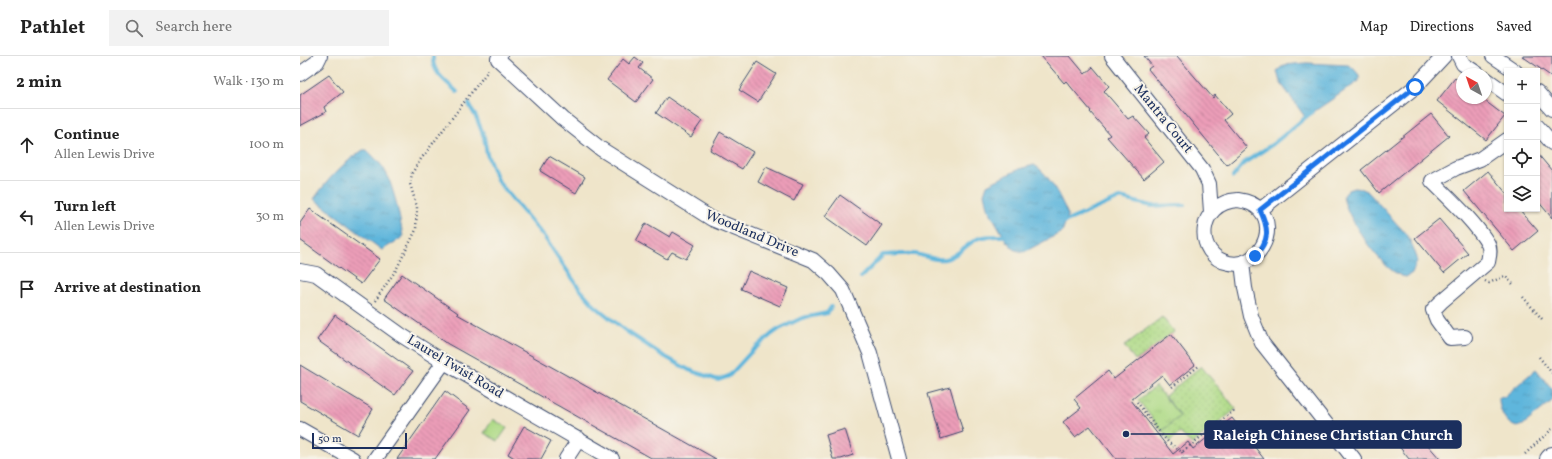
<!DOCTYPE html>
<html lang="en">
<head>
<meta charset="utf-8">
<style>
	:root { --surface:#fff; --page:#f2f2f2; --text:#222; --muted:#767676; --line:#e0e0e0 }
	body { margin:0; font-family:Vollkorn,serif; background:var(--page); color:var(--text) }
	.controls { position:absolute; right:12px; top:12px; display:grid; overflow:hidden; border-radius:0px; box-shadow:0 1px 3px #0004 }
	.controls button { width:36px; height:36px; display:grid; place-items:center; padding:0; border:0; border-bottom:1px solid var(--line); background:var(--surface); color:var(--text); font:20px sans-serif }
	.compass { position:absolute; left:1156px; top:12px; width:36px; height:36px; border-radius:50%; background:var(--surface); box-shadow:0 1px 3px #0004; rotate:320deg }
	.scale { position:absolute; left:12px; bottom:10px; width:95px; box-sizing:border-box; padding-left:4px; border:2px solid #1b2f5e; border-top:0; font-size:11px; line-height:14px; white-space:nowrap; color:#1b2f5e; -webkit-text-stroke:3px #f7f3e8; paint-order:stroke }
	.stop { position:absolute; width:12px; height:12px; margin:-9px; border:3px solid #1a73e8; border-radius:50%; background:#fff }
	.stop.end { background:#1a73e8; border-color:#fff; box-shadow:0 1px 4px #0008 }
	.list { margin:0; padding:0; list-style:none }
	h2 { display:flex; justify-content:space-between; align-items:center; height:52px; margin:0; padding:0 16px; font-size:17px }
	h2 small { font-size:13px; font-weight:400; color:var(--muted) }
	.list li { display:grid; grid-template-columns:26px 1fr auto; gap:12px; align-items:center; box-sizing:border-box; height:72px; padding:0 16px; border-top:1px solid var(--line) }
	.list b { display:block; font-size:15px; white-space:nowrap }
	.list p { margin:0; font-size:13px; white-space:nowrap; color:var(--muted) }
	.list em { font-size:13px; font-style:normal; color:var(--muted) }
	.icon { flex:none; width:22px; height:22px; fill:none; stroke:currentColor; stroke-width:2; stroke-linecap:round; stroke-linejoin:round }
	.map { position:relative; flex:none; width:1252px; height:403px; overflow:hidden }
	header { display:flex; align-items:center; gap:24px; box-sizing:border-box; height:56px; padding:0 20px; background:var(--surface); border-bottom:1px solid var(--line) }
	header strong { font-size:19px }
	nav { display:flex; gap:22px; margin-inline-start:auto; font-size:14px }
	.search { width:280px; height:36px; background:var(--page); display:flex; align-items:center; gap:10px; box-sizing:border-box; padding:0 14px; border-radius:0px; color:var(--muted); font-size:15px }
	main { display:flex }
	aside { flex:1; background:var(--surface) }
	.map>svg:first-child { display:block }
	.grass { fill:url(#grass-dots); stroke:#648472 }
	.park { fill:url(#park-tufts); stroke:#648472 }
	.water { fill:url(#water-ripples); stroke:#3d729d }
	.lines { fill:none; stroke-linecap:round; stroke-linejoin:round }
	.stream { stroke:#5fb6dc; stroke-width:4 }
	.building { fill:url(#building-back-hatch) }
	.minor-casing { stroke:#3b4a6e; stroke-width:16 }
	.major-casing { stroke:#3b4a6e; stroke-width:20 }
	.path { stroke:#3b4a6e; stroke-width:2.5; stroke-dasharray:1 3; stroke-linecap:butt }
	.minor { stroke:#fff; stroke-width:14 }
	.major { stroke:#fff; stroke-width:18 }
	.route { stroke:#1a73e8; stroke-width:5 }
	.labels { text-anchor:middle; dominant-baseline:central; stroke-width:4; stroke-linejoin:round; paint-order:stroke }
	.street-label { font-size:14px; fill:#1b2f5e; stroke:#f7f3e8 }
	.leader { fill:none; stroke:#1b2f5e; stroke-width:1.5 }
	.callout-dot { fill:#1b2f5e; stroke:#f7f3e8; stroke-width:1.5 }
	.callout { fill:#1b2f5e; stroke:#1b2f5e; stroke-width:1.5 }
	.callout-label { font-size:15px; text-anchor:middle; font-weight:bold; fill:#fff }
</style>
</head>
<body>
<header>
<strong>Pathlet</strong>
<div class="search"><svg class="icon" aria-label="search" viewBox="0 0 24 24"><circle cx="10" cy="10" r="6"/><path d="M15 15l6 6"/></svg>Search here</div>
<nav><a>Map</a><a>Directions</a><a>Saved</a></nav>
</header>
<main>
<aside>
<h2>2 min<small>Walk · 130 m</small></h2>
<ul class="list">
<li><svg class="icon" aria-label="ahead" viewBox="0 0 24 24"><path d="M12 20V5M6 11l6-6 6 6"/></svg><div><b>Continue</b><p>Allen Lewis Drive</p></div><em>100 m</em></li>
<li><svg class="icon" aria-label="left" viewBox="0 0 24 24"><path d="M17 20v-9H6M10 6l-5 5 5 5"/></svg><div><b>Turn left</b><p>Allen Lewis Drive</p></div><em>30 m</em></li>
<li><svg class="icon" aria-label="arrive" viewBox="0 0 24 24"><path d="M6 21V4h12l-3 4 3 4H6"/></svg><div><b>Arrive at destination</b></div></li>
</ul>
</aside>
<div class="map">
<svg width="1252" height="403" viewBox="0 0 1252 403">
	<defs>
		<pattern id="grass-dots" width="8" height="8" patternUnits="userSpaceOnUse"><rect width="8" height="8" fill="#aeda86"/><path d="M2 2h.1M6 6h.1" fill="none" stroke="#95bb76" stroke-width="1.8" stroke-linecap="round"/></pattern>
		<pattern id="park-tufts" width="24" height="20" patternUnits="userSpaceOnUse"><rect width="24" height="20" fill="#aeda86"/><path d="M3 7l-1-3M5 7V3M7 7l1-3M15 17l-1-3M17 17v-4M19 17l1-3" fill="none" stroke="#95bb76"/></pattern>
		<pattern id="water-ripples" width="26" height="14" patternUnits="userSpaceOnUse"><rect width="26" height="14" fill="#5fb6dc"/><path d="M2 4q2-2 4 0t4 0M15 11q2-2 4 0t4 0" fill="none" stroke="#4e94b6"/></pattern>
		<pattern id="building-back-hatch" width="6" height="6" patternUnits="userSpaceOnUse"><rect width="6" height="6" fill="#ec9db8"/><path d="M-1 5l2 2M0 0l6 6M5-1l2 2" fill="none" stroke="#be8099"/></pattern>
	</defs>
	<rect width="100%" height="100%" fill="#f7f3e8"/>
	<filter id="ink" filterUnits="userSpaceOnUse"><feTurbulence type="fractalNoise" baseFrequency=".025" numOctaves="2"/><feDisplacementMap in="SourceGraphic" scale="8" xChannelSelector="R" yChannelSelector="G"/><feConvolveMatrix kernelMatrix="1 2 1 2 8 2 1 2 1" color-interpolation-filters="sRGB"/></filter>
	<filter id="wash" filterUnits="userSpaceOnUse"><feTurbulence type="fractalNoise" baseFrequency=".012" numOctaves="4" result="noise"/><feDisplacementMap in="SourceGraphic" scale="16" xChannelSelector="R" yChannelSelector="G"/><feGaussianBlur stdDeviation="0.9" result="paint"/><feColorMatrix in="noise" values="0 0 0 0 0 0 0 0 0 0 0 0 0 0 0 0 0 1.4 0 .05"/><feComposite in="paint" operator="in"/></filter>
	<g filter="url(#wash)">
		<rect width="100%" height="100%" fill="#efe5ca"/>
		<path class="grass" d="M862,261L874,276L836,305L824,290Z
			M901,310L936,353L892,388L880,377L870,385L862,375L880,360L865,340Z"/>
		<path class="park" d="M856,330L880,360L862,375L838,344Z
			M193,363L207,372L198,385L184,377Z"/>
		<path class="water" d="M1006,7L1048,9L1053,12L1059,19V25L1009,59L1005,61L980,26L977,15L984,9Z
			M63,94H67C72,99 77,104 82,110C93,125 100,162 103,181L82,194L14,143C28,123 42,108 63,94Z
			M734,109C749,117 761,143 768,159L762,176L724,196L715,194L707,186L687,151L684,138L687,129L719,113Z
			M1057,131L1068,136L1107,179L1113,191L1117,202V206L1112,217L1106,221C1084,219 1047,162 1043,141L1048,134Z
			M1236,313L1252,333V345L1223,369L1217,371C1205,368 1199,354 1199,342L1204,341Z"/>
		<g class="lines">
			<path class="stream" d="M133,0C131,16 147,26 157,36
				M169,48L177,63L184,81L187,98L197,124L245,182L279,232L295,250L326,275L362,299L389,314L418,324L429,320L451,296L472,278L479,273L502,262L527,257L531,251
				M933,121L944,107L973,88L1012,56
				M762,167L820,142L852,150L885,149
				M561,221L583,199C593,199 605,197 614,198C625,199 634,205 645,203C659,200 667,187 679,182C688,179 698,180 707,180"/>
		</g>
		<g id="blocks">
			<path class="building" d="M741,0H770L785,18L793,11L809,30L804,35L828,63L833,60L849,78L844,82L864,106L844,123L807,81L810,79L790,56L791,55L766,25L764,27Z
				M844,0H877L913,42L915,39L931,58L924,64L947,92L927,109L848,13L852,10Z
				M1222,0H1252V21Z
				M335,1L343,7L339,12L353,23L336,46L307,24L323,3L329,8Z
				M457,6L476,18L458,46L439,34Z
				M29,19L43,36L24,51L26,56L0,70V39Z
				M1155,22L1162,27V42H1181L1205,60L1186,84L1137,45Z
				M367,41L402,65L391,81L356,57Z
				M1131,58L1149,80L1079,137L1061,114Z
				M420,76L453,96L442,113L410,94Z
				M1237,97L1252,115V162L1237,144Z
				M249,100L285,121L276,137L240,115Z
				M466,111L503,128L494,145L458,126Z
				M1188,115L1207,138V153H1219L1238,175L1214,195L1164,135Z
				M540,139L582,169L567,190L525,160Z
				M10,153L80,203L61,228L0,184V167Z
				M1139,163L1168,197L1144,217L1115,182Z
				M346,167L370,181L373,176L395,189L386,203L372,196L367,203L336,185Z
				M449,215L488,232L480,250L441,233Z
				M102,218L158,257L157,258L416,403H353L148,288L84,243Z
				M35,259L113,315L95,339L17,284Z
				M871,278L895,309L870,329L862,319L831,344L873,398L888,386L893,393L932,362L964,403H816L790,370L775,381L763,366L781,352L774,343L808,315L814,323Z
				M0,309L73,353L58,379L0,345Z
				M650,331L663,376L641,383L628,337Z
				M145,335L170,354L135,403H97Z
				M224,370L251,385L241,403H216L208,398Z
				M545,373L553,399L541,403H533L526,379Z
				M1115,374L1140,403H1109L1098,389Z"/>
		</g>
	</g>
	<g filter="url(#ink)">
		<use href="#blocks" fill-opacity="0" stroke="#3b4a6e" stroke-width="1"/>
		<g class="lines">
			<defs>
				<path id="minor" d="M200,0L198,3L263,63L301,93L412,163L513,204L529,218L543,234L570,297L599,403
					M812,0L902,113L909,128L911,156
					M1159,0L1163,8L1178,18
					M1193,0L1215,15
					M0,18L17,6L20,0
					M1186,23L1207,38
					M1237,36L1252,53
					M1237,70L1252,87
					M938,144C945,145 955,148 960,154C979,175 957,213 929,207C894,200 896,146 938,144Z
					M960,154L1115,31L1144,0
					M942,207L945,232L951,260L962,287L1054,403
					M0,215L16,218L101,279L144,306L312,403
					M1165,281L1150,282L1137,264L1133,254L1141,246L1188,206C1189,200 1191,194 1188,188C1176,167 1149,142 1132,125L1156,112L1180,103L1207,84
					M0,373L53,403
					M75,403L144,306
					M266,403L279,383"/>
				<path id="major" d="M1249,403L1252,400"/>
			</defs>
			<use href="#minor" class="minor-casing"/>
			<use href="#major" class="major-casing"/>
			<path class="path" d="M1185,225L1189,227L1205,220L1213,228
				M1223,241L1242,263
				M75,245L96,214L116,174L117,151L110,128L112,117L121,103L190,12
				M1239,301L1252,317
				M872,331L900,309
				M837,346L861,378
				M859,380L861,378L869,387L882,396L936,353
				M882,396L884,400
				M1225,398L1252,373"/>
			<use href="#minor" class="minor"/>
			<use href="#major" class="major"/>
		</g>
	</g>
	<g class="lines" filter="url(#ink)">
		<path class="route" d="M955,200C970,184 969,173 960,154L1115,31"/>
	</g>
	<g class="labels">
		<g class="street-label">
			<text transform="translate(863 63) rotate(51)">Mantra Court</text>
			<text transform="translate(452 178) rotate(23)">Woodland Drive</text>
			<text transform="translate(155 311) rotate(31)">Laurel Twist Road</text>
		</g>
	</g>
	<path class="leader" d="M826 378L905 378"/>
	<circle class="callout-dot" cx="826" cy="378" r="4"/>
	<rect class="callout" x="905" y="365" width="256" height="27" rx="4"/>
	<g class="callout-label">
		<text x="1033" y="384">Raleigh Chinese Christian Church</text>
	</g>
</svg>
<div class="controls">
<button>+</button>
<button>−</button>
<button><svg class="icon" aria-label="locate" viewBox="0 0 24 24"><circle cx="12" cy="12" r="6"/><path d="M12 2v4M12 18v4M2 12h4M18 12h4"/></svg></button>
<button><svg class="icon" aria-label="layers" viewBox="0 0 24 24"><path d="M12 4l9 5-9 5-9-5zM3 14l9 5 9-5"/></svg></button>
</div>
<svg class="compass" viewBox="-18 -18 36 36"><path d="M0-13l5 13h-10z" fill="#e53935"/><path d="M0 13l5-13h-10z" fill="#767676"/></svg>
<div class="scale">50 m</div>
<div class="stop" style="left:1115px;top:31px"></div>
<div class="stop end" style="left:955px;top:200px"></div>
</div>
</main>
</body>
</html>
